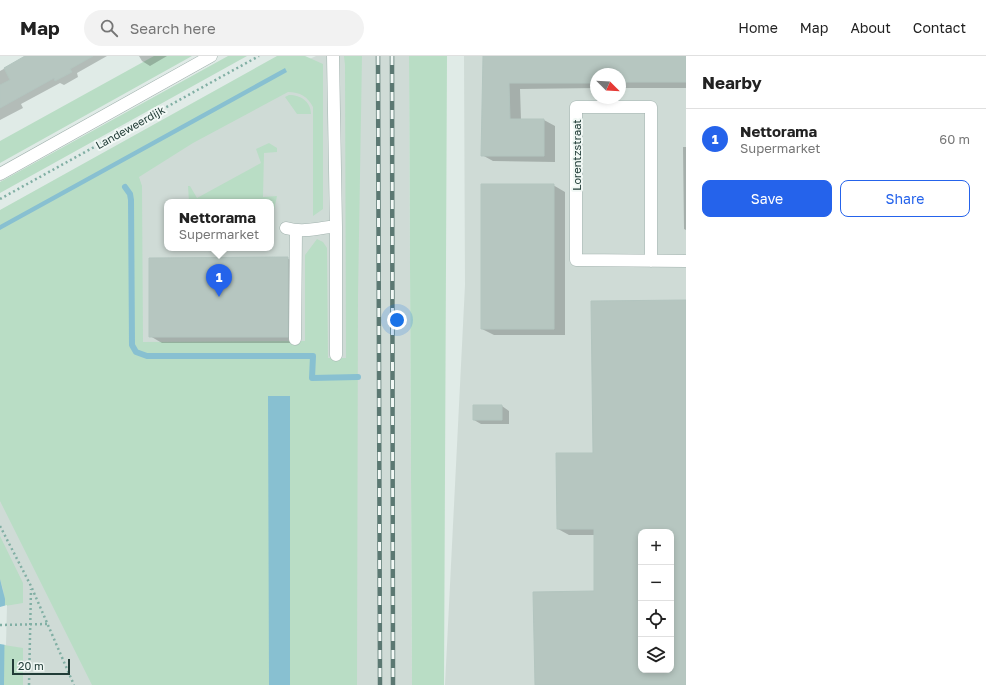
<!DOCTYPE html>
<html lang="en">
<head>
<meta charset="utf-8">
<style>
	:root { --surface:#fff; --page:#f2f2f2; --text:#222; --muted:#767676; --line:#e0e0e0; --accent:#2563eb }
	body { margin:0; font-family:"Golos Text",sans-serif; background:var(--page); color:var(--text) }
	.controls { position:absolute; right:12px; bottom:12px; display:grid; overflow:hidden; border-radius:8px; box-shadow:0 2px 6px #0003 }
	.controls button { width:36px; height:36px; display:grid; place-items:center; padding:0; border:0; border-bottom:1px solid var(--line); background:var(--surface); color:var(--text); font:20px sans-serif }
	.compass { position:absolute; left:590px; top:12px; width:36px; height:36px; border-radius:50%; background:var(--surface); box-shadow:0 2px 6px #0003; rotate:114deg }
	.scale { position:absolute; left:12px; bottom:10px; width:58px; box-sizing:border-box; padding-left:4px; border:2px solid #213c37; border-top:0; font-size:11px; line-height:14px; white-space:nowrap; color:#213c37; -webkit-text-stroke:3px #f1f8f5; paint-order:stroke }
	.you { position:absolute; left:397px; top:264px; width:14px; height:14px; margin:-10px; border:3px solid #fff; border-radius:50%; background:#1a73e8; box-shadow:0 0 0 6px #1a73e833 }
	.badge { display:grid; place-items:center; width:26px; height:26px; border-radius:50%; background:var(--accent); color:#fff; font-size:13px; font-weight:700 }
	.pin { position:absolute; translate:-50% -33px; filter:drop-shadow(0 1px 2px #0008) }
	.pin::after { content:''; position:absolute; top:21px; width:14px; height:12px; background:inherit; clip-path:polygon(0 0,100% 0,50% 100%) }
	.popup { position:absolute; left:164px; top:143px; width:110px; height:52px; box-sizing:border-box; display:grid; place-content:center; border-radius:8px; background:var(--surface); filter:drop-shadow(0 1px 3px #0005); font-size:13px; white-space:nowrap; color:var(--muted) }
	.popup b { font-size:15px; color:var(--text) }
	.popup::after { content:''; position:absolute; left:50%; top:100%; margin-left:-8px; border:8px solid transparent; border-top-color:var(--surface) }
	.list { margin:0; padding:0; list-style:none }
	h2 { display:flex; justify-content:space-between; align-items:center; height:52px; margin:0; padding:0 16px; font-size:17px }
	h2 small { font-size:13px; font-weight:400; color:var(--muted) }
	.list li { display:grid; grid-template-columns:26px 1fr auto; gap:12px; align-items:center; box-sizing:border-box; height:60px; padding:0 16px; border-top:1px solid var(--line) }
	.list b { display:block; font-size:15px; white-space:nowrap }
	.list p { margin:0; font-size:13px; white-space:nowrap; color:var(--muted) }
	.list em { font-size:13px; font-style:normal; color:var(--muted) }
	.actions { display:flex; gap:8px; padding:12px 16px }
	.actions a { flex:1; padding:9px 0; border:1px solid var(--accent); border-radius:8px; text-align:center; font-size:14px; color:var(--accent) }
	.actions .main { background:var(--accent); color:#fff }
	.icon { flex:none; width:22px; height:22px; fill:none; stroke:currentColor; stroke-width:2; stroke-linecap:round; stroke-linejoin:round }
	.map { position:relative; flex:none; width:686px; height:629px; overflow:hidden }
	header { display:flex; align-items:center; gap:24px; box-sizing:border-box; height:56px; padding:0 20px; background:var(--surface); border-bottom:1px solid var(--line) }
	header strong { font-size:19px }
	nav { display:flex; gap:22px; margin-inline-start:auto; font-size:14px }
	.search { width:280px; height:36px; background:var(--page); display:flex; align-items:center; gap:10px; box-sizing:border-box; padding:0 14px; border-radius:22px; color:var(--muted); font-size:15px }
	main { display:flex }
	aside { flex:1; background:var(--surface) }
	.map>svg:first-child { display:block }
	.built { fill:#cfdbd6; fill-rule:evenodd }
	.green { fill:#b9ddc5 }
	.water { fill:#88c0d1 }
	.pier { fill:#e0ebe7 }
	.shadow { fill:#0003; fill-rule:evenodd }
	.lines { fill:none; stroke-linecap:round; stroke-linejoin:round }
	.stream { stroke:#88c0d1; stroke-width:6 }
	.building { fill:#b6c6c0; stroke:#b3c5bf; fill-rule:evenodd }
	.minor-casing { stroke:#a3b3af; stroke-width:13 }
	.path { stroke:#81afa4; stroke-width:2.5; stroke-dasharray:2 3; stroke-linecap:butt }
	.minor { stroke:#fff; stroke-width:12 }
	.rail-casing { stroke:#5b7872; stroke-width:4.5 }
	.rail { stroke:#f1f8f5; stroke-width:3; stroke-dasharray:9; stroke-linecap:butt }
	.labels { text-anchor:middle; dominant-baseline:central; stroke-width:4; stroke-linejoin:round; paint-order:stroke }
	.street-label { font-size:11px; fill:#213c37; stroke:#f1f8f5 }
</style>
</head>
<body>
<header>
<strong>Map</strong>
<div class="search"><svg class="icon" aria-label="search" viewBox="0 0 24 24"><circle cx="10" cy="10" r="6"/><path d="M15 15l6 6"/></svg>Search here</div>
<nav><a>Home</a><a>Map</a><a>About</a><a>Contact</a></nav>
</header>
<main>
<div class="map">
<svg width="686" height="629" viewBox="0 0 686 629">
	<rect width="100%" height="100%" fill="#e0ebe7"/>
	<path class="built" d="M316,0H409L412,629H0V172L286,14ZM167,146H271V192H167Z
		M464,0H686V629H445L465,229ZM596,18H620V42H596ZM641,476H671V614H641Z"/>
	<path class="green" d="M154,0H192L0,107V85Z
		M228,0H247L0,137V126Z
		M277,0H305L323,8V153L313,160V51C308,41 300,36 288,36L193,87L139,121L142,130L143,286L305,285V199L317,183L323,186L327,192L328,302H346L345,9L344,0H362L358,239L357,629H92L0,445V154Z
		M409,0H447L444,629H412Z
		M289,39C301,39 311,46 311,58H297L285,41Z
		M269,87L277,92V96L264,97L263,141L277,140L274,154L271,157V146H189L188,130H190L197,142L261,107L256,93Z
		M0,480L23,527V547L5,550L3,533L0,523Z
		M4,589L23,592V629H4Z"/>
	<path class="water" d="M285,12L287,16L0,174V169Z
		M268,340H290V629H269Z
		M0,523L5,543L4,629H0Z"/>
	<path class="pier" d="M7,549V550L6,589L0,588V551Z"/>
	<path class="shadow" d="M27,0H107L77,17L78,21L64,29L60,27L21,48L23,52L0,64V15Z
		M139,0H167L150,10L142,5Z
		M484,0H686V32H620V18H596V32L520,33L521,64H544L555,70V106L493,105L482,99Z
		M683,91H686V174L684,173Z
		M553,129L565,136V279H494L482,273Z
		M287,202L299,209V287H162L150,280Z
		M686,245V629H536L595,536V479H569L558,473L594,398ZM641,476H671V614H641Z
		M502,350L509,355V368H481L474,364Z"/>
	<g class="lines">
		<path class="stream" d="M125,131L130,138L131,144L132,289L136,296L147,300H313L312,322L358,321"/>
	</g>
	<path class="building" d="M25,0H93L70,13L72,16L55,25L54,22L0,52V29L10,24L4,12Z
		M483,0H686V26H620V18H596V27H509L510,63H544V100H481Z
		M481,128H554V273H481Z
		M288,201V281H149V202Z
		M686,244V629H535L533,536L594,535V473H557L556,397H593L591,245ZM641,476H671V614H641Z
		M473,349H502V364H473Z"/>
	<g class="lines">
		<defs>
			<path id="minor" d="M0,118L211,0
				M336,170V299
				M286,172C303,177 319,172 336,170L333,0
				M651,205V51H576V204L686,205
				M295,283L296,175"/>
		</defs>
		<use href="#minor" class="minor-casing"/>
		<path class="path" d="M0,143L259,0
			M0,470L31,530L74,629
			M0,569L47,568
			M29,629L31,533"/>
		<use href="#minor" class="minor"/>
		<defs>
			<path id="rail" d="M378,0L380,629
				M392,0L393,629"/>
		</defs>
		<use href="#rail" class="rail-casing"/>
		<use href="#rail" class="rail"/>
	</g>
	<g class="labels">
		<g class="street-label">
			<text transform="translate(130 71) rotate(-29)">Landeweerdijk</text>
			<text transform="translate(576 99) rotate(-90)">Lorentzstraat</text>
		</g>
	</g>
</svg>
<div class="controls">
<button>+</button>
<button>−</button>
<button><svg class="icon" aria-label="locate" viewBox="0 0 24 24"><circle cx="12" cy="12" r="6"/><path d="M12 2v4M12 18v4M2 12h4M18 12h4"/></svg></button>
<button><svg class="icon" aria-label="layers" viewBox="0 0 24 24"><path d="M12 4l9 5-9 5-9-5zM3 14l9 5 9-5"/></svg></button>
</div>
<svg class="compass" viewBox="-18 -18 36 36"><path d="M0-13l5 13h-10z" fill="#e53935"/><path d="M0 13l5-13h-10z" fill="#767676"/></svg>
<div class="scale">20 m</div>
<div class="you"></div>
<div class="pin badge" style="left:219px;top:241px">1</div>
<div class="popup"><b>Nettorama</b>Supermarket</div>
</div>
<aside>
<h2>Nearby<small></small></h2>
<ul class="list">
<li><span class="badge">1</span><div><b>Nettorama</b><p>Supermarket</p></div><em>60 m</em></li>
</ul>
<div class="actions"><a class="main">Save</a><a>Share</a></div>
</aside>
</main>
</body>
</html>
